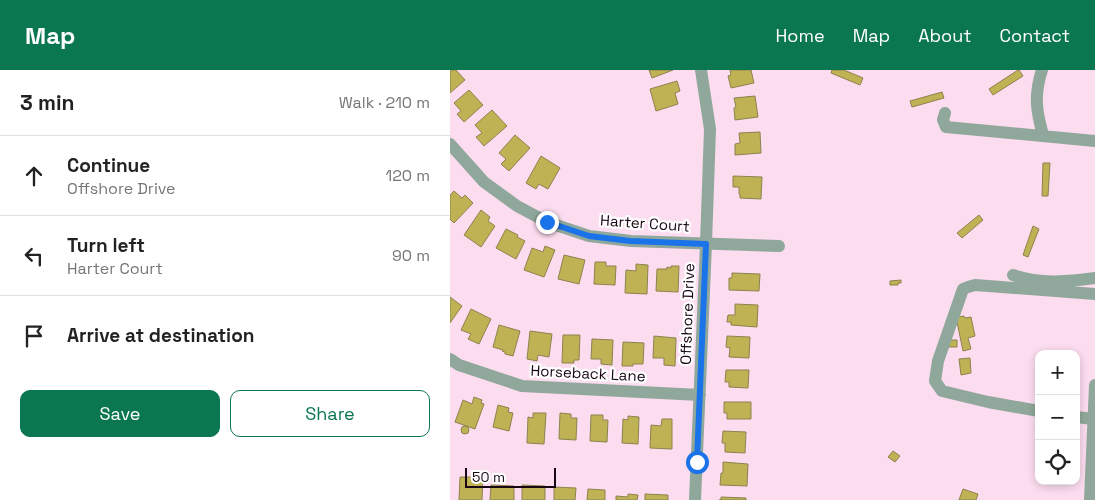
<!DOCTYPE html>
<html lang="en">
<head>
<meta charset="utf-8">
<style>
	:root { --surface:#fff; --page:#f2f2f2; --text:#222; --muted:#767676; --line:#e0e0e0; --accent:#0b7750 }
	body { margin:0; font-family:"Space Grotesk",sans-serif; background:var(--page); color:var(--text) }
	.controls { position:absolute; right:15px; bottom:15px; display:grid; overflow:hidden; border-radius:10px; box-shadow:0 2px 8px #0003 }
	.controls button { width:45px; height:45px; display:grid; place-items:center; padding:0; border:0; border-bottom:1px solid var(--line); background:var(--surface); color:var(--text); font:25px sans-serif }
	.scale { position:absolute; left:15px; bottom:12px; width:91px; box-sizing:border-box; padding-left:5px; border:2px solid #180712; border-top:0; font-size:14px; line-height:18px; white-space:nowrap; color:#180712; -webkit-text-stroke:4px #fff; paint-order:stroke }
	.stop { position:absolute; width:15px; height:15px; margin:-11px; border:4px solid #1a73e8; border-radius:50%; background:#fff }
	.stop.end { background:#1a73e8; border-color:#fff; box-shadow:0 1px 5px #0008 }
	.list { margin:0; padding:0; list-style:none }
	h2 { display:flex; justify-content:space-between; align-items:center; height:65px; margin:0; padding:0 20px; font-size:21px }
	h2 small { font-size:16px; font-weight:400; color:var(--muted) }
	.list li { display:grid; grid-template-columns:32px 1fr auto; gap:15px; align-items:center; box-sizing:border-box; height:80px; padding:0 20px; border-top:1px solid var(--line) }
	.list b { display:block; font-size:19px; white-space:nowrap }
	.list p { margin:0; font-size:16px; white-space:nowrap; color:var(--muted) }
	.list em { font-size:16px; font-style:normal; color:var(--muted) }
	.actions { display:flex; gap:10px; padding:15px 20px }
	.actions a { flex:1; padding:11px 0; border:1px solid var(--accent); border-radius:10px; text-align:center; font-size:18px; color:var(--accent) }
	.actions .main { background:var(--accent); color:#fff }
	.icon { flex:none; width:28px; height:28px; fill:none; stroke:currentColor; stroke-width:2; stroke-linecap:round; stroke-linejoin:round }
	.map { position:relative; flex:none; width:645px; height:430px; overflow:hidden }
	header { display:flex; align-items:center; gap:30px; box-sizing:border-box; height:70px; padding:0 25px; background:var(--accent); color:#fff }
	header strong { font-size:24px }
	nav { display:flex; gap:28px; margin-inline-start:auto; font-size:18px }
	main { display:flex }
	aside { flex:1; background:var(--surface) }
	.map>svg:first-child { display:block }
	.building { fill:#bfb254; stroke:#8a834e }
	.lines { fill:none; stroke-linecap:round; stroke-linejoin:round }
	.minor { stroke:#90a89b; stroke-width:12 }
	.route { stroke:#1a73e8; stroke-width:6 }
	.labels { text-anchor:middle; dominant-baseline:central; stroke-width:4.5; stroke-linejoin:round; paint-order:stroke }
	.street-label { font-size:15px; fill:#180712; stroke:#fff }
</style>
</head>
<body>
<header>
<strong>Map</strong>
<nav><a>Home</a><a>Map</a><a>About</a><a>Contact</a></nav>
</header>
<main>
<aside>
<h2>3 min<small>Walk · 210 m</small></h2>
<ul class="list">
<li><svg class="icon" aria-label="ahead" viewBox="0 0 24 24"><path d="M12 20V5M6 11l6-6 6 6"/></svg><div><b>Continue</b><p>Offshore Drive</p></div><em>120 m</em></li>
<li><svg class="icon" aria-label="left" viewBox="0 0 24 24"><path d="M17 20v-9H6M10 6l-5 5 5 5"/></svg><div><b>Turn left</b><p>Harter Court</p></div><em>90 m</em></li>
<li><svg class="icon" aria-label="arrive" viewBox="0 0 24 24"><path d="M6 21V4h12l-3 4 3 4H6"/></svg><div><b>Arrive at destination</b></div></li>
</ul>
<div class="actions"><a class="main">Save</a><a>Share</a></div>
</aside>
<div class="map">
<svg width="645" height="430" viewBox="0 0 645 430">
	<rect width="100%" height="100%" fill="#fcdcef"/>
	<path class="building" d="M0,0H6L15,10L0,23Z
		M199,0H223L202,8Z
		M280,0H301L304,13L281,18L278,6L281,5Z
		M382,0H394L413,8L410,15L381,3Z
		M568,0H569L573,6L543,25L539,19Z
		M227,11L230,21L225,23L228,34L206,41L200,19Z
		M19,20L33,35L14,52L7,44L11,41L4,33Z
		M492,22L494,28L462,37L460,31Z
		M305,26L308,47L285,50L284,38L286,37L284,28Z
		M42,40L57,56L34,76L26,67L32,63L25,55Z
		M310,62L311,83L285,85V74L290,73L289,63Z
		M65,65L80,78L59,101L51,94L56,89L49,83Z
		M91,86L110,98L98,119L89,114L86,119L76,113Z
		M593,93H600L598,126H592Z
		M283,106L312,107L311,129L290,128V124H289V117H283Z
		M4,121L12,128L15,125L23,133L4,153L0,149V125Z
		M31,140L40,147L38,151L45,156L31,177L14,165Z
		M529,145L533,150L512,168L507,163Z
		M583,156L589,159L578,187L573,185Z
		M56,159L68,165L67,167L75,171L66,189L46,178Z
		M95,176L105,180L94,207L74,200L82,178L93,182Z
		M114,185L135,190L129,214L108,209Z
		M145,192H156V196H166L165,215L144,214Z
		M186,194L198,195L197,224L175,223L176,200L186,201Z
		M221,196H229L228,222L206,221L207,199H217V197L221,198Z
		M282,203L310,204L309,221L279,220V208H282Z
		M451,210V213H448V215H440V211Z
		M0,227L12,236L0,253Z
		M285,234L308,235L307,257L281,255V252H277L278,245H285Z
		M21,239L41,249L29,274L18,269L21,264L11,260Z
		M514,246L515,248L521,247L525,266L518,268L521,279L513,281L506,247Z
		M49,255L70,261L63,286L55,284V282L52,281L53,280L43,277Z
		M80,261L102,264L99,287L88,285L87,291L77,289Z
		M113,265H130L129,290H124V293H112Z
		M204,266L226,268L225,296L214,295V288H203Z
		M277,266L300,267L299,288L279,287L280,278L276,277Z
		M142,269L163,270L162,295L151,294V289H141Z
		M498,270H507V277H498Z
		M173,272L194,273L193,294H183V296H172Z
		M520,288L521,303L511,305L509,289Z
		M276,300H299L298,318L279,317V312H275Z
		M24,327L32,330L31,333L34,334L25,359L5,352L13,330L22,334Z
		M274,332H301V349H277V343H274Z
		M48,335L59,338L58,342L63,343L59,361L43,357Z
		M83,343H96L94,374L77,373L78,347L83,348Z
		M110,343L121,344V348H127L126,370L109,369Z
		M141,345H153V350H158L157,372L140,371Z
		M178,346L189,347L188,374L172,373L173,349L178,350Z
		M212,349H222V379L200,378L201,355L211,356Z
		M11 360a4 4 0 1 1 8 0a4 4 0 1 1-8 0Z
		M273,361L296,362L295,383L275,382V373H272Z
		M443,381L450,386L445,392L438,387Z
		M273,392L298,394L297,416L270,415L271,403H273Z
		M10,407H33L32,430H9Z
		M41,415L64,416V430H40Z
		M72,415L95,416V430H72Z
		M104,417L126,418L125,430H104Z
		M138,419L155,420V430H137Z
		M513,419L528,424L526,430H509Z
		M178,424L188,425L187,430H166V426L178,427Z
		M195,424L218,425V430H195Z
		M271,427L296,428V430H269H271Z"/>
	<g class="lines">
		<path class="minor" d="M592,0C584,25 586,40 593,65
			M495,43L493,50L496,57L645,71
			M0,74L34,112L67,136L97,152L139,166L181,171L329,176
			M563,205C590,214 617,212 645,208
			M0,289L9,295L72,316L250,325
			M589,341L538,332L492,321L485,311L488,291L513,219L518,217L525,215L645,224
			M626,347L643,349
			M245,430L256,174L260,59L251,0
			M640,430L645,315"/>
	</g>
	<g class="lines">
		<path class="route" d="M97,152L139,166L180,171L256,174L247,392"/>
	</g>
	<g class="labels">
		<g class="street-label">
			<text transform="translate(195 153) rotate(4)">Harter Court</text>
			<text transform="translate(237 244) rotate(-88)">Offshore Drive</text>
			<text transform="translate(138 303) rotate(3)">Horseback Lane</text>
		</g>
	</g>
</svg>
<div class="controls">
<button>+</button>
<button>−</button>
<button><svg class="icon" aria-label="locate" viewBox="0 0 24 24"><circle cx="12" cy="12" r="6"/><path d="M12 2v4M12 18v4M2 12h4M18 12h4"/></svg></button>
</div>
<div class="scale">50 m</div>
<div class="stop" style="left:247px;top:392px"></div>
<div class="stop end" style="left:97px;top:152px"></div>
</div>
</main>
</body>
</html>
